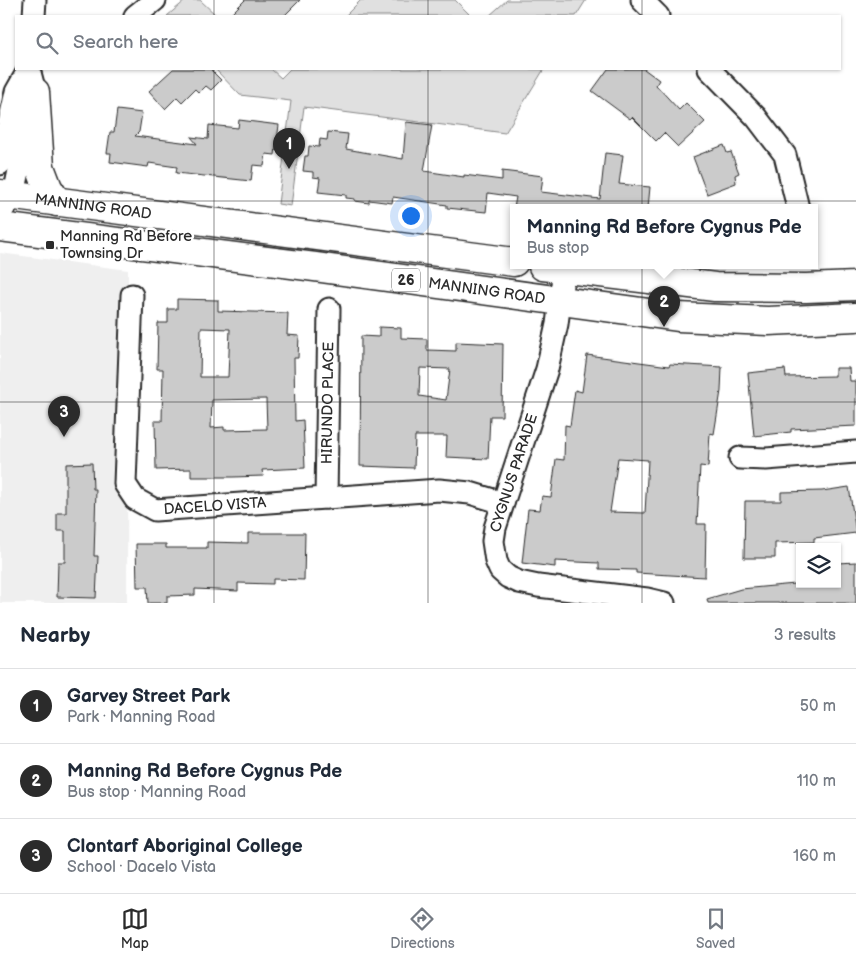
<!DOCTYPE html>
<html lang="en">
<head>
<meta charset="utf-8">
<style>
	:root { --surface:#fff; --page:#f6f6f7; --text:#1f2937; --muted:#747a83; --line:#e0e1e3; --accent:#2b2b2b }
	body { margin:0; font-family:"Balsamiq Sans",sans-serif; background:var(--page); color:var(--text) }
	.controls { position:absolute; right:15px; bottom:15px; display:grid; overflow:hidden; border-radius:0px; box-shadow:0 1px 4px #0004 }
	.controls button { width:45px; height:45px; display:grid; place-items:center; padding:0; border:0; border-bottom:1px solid var(--line); background:var(--surface); color:var(--text); font:25px sans-serif }
	.you { position:absolute; left:410px; top:215px; width:18px; height:18px; margin:-12px; border:4px solid #fff; border-radius:50%; background:#1a73e8; box-shadow:0 0 0 8px #1a73e833 }
	.badge { display:grid; place-items:center; width:32px; height:32px; border-radius:50%; background:var(--accent); color:#fff; font-size:16px; font-weight:700 }
	.pin { position:absolute; translate:-50% -41px; filter:drop-shadow(0 1px 2px #0008) }
	.pin::after { content:''; position:absolute; top:26px; width:18px; height:15px; background:inherit; clip-path:polygon(0 0,100% 0,50% 100%) }
	.popup { position:absolute; left:510px; top:204px; width:308px; height:65px; box-sizing:border-box; display:grid; place-content:center; border-radius:0px; background:var(--surface); filter:drop-shadow(0 1px 4px #0005); font-size:16px; white-space:nowrap; color:var(--muted) }
	.popup b { font-size:19px; color:var(--text) }
	.popup::after { content:''; position:absolute; left:50%; top:100%; margin-left:-10px; border:10px solid transparent; border-top-color:var(--surface) }
	.list { margin:0; padding:0; list-style:none }
	h2 { display:flex; justify-content:space-between; align-items:center; height:65px; margin:0; padding:0 20px; font-size:21px }
	h2 small { font-size:16px; font-weight:400; color:var(--muted) }
	.list li { display:grid; grid-template-columns:32px 1fr auto; gap:15px; align-items:center; box-sizing:border-box; height:75px; padding:0 20px; border-top:1px solid var(--line) }
	.list b { display:block; font-size:19px; white-space:nowrap }
	.list p { margin:0; font-size:16px; white-space:nowrap; color:var(--muted) }
	.list em { font-size:16px; font-style:normal; color:var(--muted) }
	.icon { flex:none; width:28px; height:28px; fill:none; stroke:currentColor; stroke-width:2; stroke-linecap:round; stroke-linejoin:round }
	.map { position:relative; flex:none; width:856px; height:603px; overflow:hidden }
	.search { position:absolute; background:var(--surface); box-shadow:0 1px 4px #0004; left:15px; right:15px; top:15px; height:55px; display:flex; align-items:center; gap:12px; box-sizing:border-box; padding:0 18px; border-radius:0px; color:var(--muted); font-size:19px }
	.sheet { height:290px; background:var(--surface) }
	nav { display:flex; justify-content:space-around; align-items:center; box-sizing:border-box; height:70px; border-top:1px solid var(--line); background:var(--surface); font-size:14px; color:var(--muted) }
	nav a { display:grid; justify-items:center; gap:2px }
	nav .on { color:var(--accent) }
	.map>svg:first-child { display:block }
	.built { fill:#efefef }
	.green { fill:#e0e0e0; stroke:#868686 }
	.building { fill:#cbcbcb; stroke:#2b2b2b; fill-rule:evenodd }
	.lines { fill:none; stroke-linecap:round; stroke-linejoin:round }
	.minor-casing { stroke:#2b2b2b; stroke-width:25 }
	.major-casing { stroke:#2b2b2b; stroke-width:31 }
	.minor { stroke:#fff; stroke-width:21 }
	.major { stroke:#fff; stroke-width:28 }
	.grid { fill:none; stroke:#2b2b2b; stroke-width:1; stroke-opacity:0.55 }
	.poi-dot { fill:#2b2b2b; stroke:#fff; stroke-width:2 }
	.labels { text-anchor:middle; dominant-baseline:central; stroke-width:5; stroke-linejoin:round; paint-order:stroke }
	.shield { fill:#fff; stroke:#6b6b6b; stroke-width:1 }
	.shield-label { font-size:14px; font-weight:bold; fill:#2b2b2b }
	.street-label { font-size:15px; fill:#2b2b2b; stroke:#fff }
	.poi-label { font-size:15px; fill:#2b2b2b; stroke:#fff; text-anchor:start }
</style>
</head>
<body>
<div class="map">
<svg width="856" height="603" viewBox="0 0 856 603">
	<rect width="100%" height="100%" fill="#fff"/>
	<filter id="ink" filterUnits="userSpaceOnUse"><feTurbulence type="fractalNoise" baseFrequency=".02" numOctaves="2"/><feDisplacementMap in="SourceGraphic" scale="10" xChannelSelector="R" yChannelSelector="G"/><feConvolveMatrix kernelMatrix="1 2 1 2 8 2 1 2 1" color-interpolation-filters="sRGB"/></filter>
	<g filter="url(#ink)">
		<path class="built" d="M0,253L128,270L127,603H0Z"/>
		<path class="green" d="M186,0H200L217,16H167Z
			M361,0H455L471,16H345Z
			M507,0H586L576,16H489Z
			M215,69H271L281,78L290,69H544L505,133L304,107L291,206L278,204L291,101L240,95Z"/>
		<path class="building" d="M245,0H300L284,16H229Z
			M173,69H210L221,80L211,90L206,86L199,93L195,89L182,102L177,97L165,109L149,91Z
			M608,69H644L659,80L656,85L679,110L686,103L705,122L678,147L664,133L656,141L632,117L630,119L592,91Z
			M117,110L142,113L139,132L135,136L197,144L191,137L208,139L209,125L238,128L239,120L279,125L275,155L266,154L264,166L253,165L251,181L176,173L177,167L149,163L148,167L110,162L111,153H107L110,132H114Z
			M406,122L432,125L424,171L464,177V175L502,180V171L543,176L541,192L600,199L605,153L623,155L619,184L650,187L648,208H514L516,197L488,193L486,212L447,208V205L393,197L392,203L369,200V203L355,201V199L346,198V195L318,192L320,178L313,177V172L303,171L305,156H308L309,146L319,147L320,139L327,140L328,132L348,134L346,149L403,159Z
			M724,145L727,153L731,152L739,173L735,175L736,183L707,194L693,157Z
			M177,299L218,300V311L288,313L287,335L299,336L298,358H294L295,421L303,420L305,468L262,470L263,476L233,477H191V469L156,470L155,421H162L163,369H157L158,323H168V309H177ZM201,328L230,329L228,377H200ZM266,399L267,429L224,430V427L211,428L212,400Z
			M379,327L401,328V338L427,339V350L456,351V342L503,344L502,416H490L488,459L446,457L447,436H415L414,468L360,466L361,336L379,337ZM420,368L450,369L446,400L419,396Z
			M587,355L669,366L670,364L722,367L721,391L714,434L710,433L708,467L700,466L697,524H706L705,577L636,573V570L599,569V563L555,561V567L522,563L528,509L540,510L542,496L551,497L556,459L564,460L565,425L570,426L575,390L582,392ZM618,458L648,460L645,513L610,512Z
			M835,368H849L850,381H856V426L791,429V432L754,436L748,373L785,369L786,377L835,376Z
			M92,463L93,489H96L94,556H98L96,598L57,597L58,562H65V531H57V513H66V464Z
			M849,487L856,533L814,538V542L775,543V558H744L745,501H781V492L822,491Z
			M248,533H305L304,580L273,579V584L238,583V591L195,589V595L167,596V603H148L147,587H137L136,544H166V548H207V542L248,543Z
			M856,562V603H708L707,599L741,589L795,584H837V563Z"/>
		<g class="lines">
			<defs>
				<g id="minor">
					<path d="M642,0L658,16"/>
					<path d="M34,16L35,0"/>
					<path d="M135,16L155,0"/>
					<path d="M709,69L756,117L785,155L798,208"/>
					<path d="M0,164L16,92L29,69"/>
					<path d="M0,213L14,195L35,92L29,69"/>
					<path d="M564,269L557,324L547,369L495,528L493,541L496,561L500,570L508,577L519,582L538,586L647,599L664,603"/>
					<path id="s1" d="M132,295L125,484L135,499L155,510L439,490L470,493L503,503"/>
					<path d="M740,458L766,459L856,452"/>
					<path id="s2" d="M326,498L329,309"/>
				</g>
				<g id="major">
					<path d="M35,92L40,167L48,188L57,202"/>
					<path id="s3" d="M0,194L514,262"/>
					<path id="s4" d="M0,227L315,267L678,317L768,321L856,317"/>
					<path d="M543,266L715,287L806,288L856,286"/>
				</g>
			</defs>
			<use href="#minor" class="minor-casing"/>
			<use href="#major" class="major-casing"/>
			<use href="#minor" class="minor"/>
			<use href="#major" class="major"/>
		</g>
	</g>
	<path class="grid" d="M214,0V16M428,0V16M642,0V16M214,69V603M428,69V603M642,69V603M0,201H856M0,402H856"/>
	<rect class="poi-dot" x="45" y="240" width="10" height="10" rx="2.5"/>
	<g class="labels">
		<rect class="shield" x="392" y="268.5" width="28" height="23" rx="4"/>
		<g class="shield-label">
			<text x="406" y="280">26</text>
		</g>
		<g class="street-label">
			<text stroke="none"><textPath href="#s3" startOffset="94">MANNING ROAD</textPath></text>
			<text stroke="none"><textPath href="#s4" startOffset="491">MANNING ROAD</textPath></text>
			<text stroke="none"><textPath href="#s2" startOffset="95">HIRUNDO PLACE</textPath></text>
			<text transform="translate(514 473) rotate(-72)">CYGNUS PARADE</text>
			<text stroke="none"><textPath href="#s1" startOffset="290">DACELO VISTA</textPath></text>
		</g>
		<g class="poi-label">
			<text x="60" y="236">Manning Rd Before<tspan x="60" dy="17">Townsing Dr</tspan></text>
		</g>
	</g>
</svg>
<div class="controls">
<button><svg class="icon" aria-label="layers" viewBox="0 0 24 24"><path d="M12 4l9 5-9 5-9-5zM3 14l9 5 9-5"/></svg></button>
</div>
<div class="you"></div>
<div class="pin badge" style="left:289px;top:169px">1</div>
<div class="pin badge" style="left:664px;top:327px">2</div>
<div class="popup"><b>Manning Rd Before Cygnus Pde</b>Bus stop</div>
<div class="pin badge" style="left:64px;top:437px">3</div>
<div class="search"><svg class="icon" aria-label="search" viewBox="0 0 24 24"><circle cx="10" cy="10" r="6"/><path d="M15 15l6 6"/></svg>Search here</div>
</div>
<section class="sheet">
<h2>Nearby<small>3 results</small></h2>
<ul class="list">
<li><span class="badge">1</span><div><b>Garvey Street Park</b><p>Park · Manning Road</p></div><em>50 m</em></li>
<li><span class="badge">2</span><div><b>Manning Rd Before Cygnus Pde</b><p>Bus stop · Manning Road</p></div><em>110 m</em></li>
<li><span class="badge">3</span><div><b>Clontarf Aboriginal College</b><p>School · Dacelo Vista</p></div><em>160 m</em></li>
</ul>
</section>
<nav>
<a class="on"><svg class="icon" aria-label="map" viewBox="0 0 24 24"><path d="M3 6l6-2 6 2 6-2v14l-6 2-6-2-6 2zM9 4v14M15 6v14"/></svg>Map</a>
<a><svg class="icon" aria-label="directions" viewBox="0 0 24 24"><path d="M12 3l9 9-9 9-9-9zM9 14v-3h6M13 9l2 2-2 2"/></svg>Directions</a>
<a><svg class="icon" aria-label="saved" viewBox="0 0 24 24"><path d="M7 4h10v16l-5-4-5 4z"/></svg>Saved</a>
</nav>
</body>
</html>
